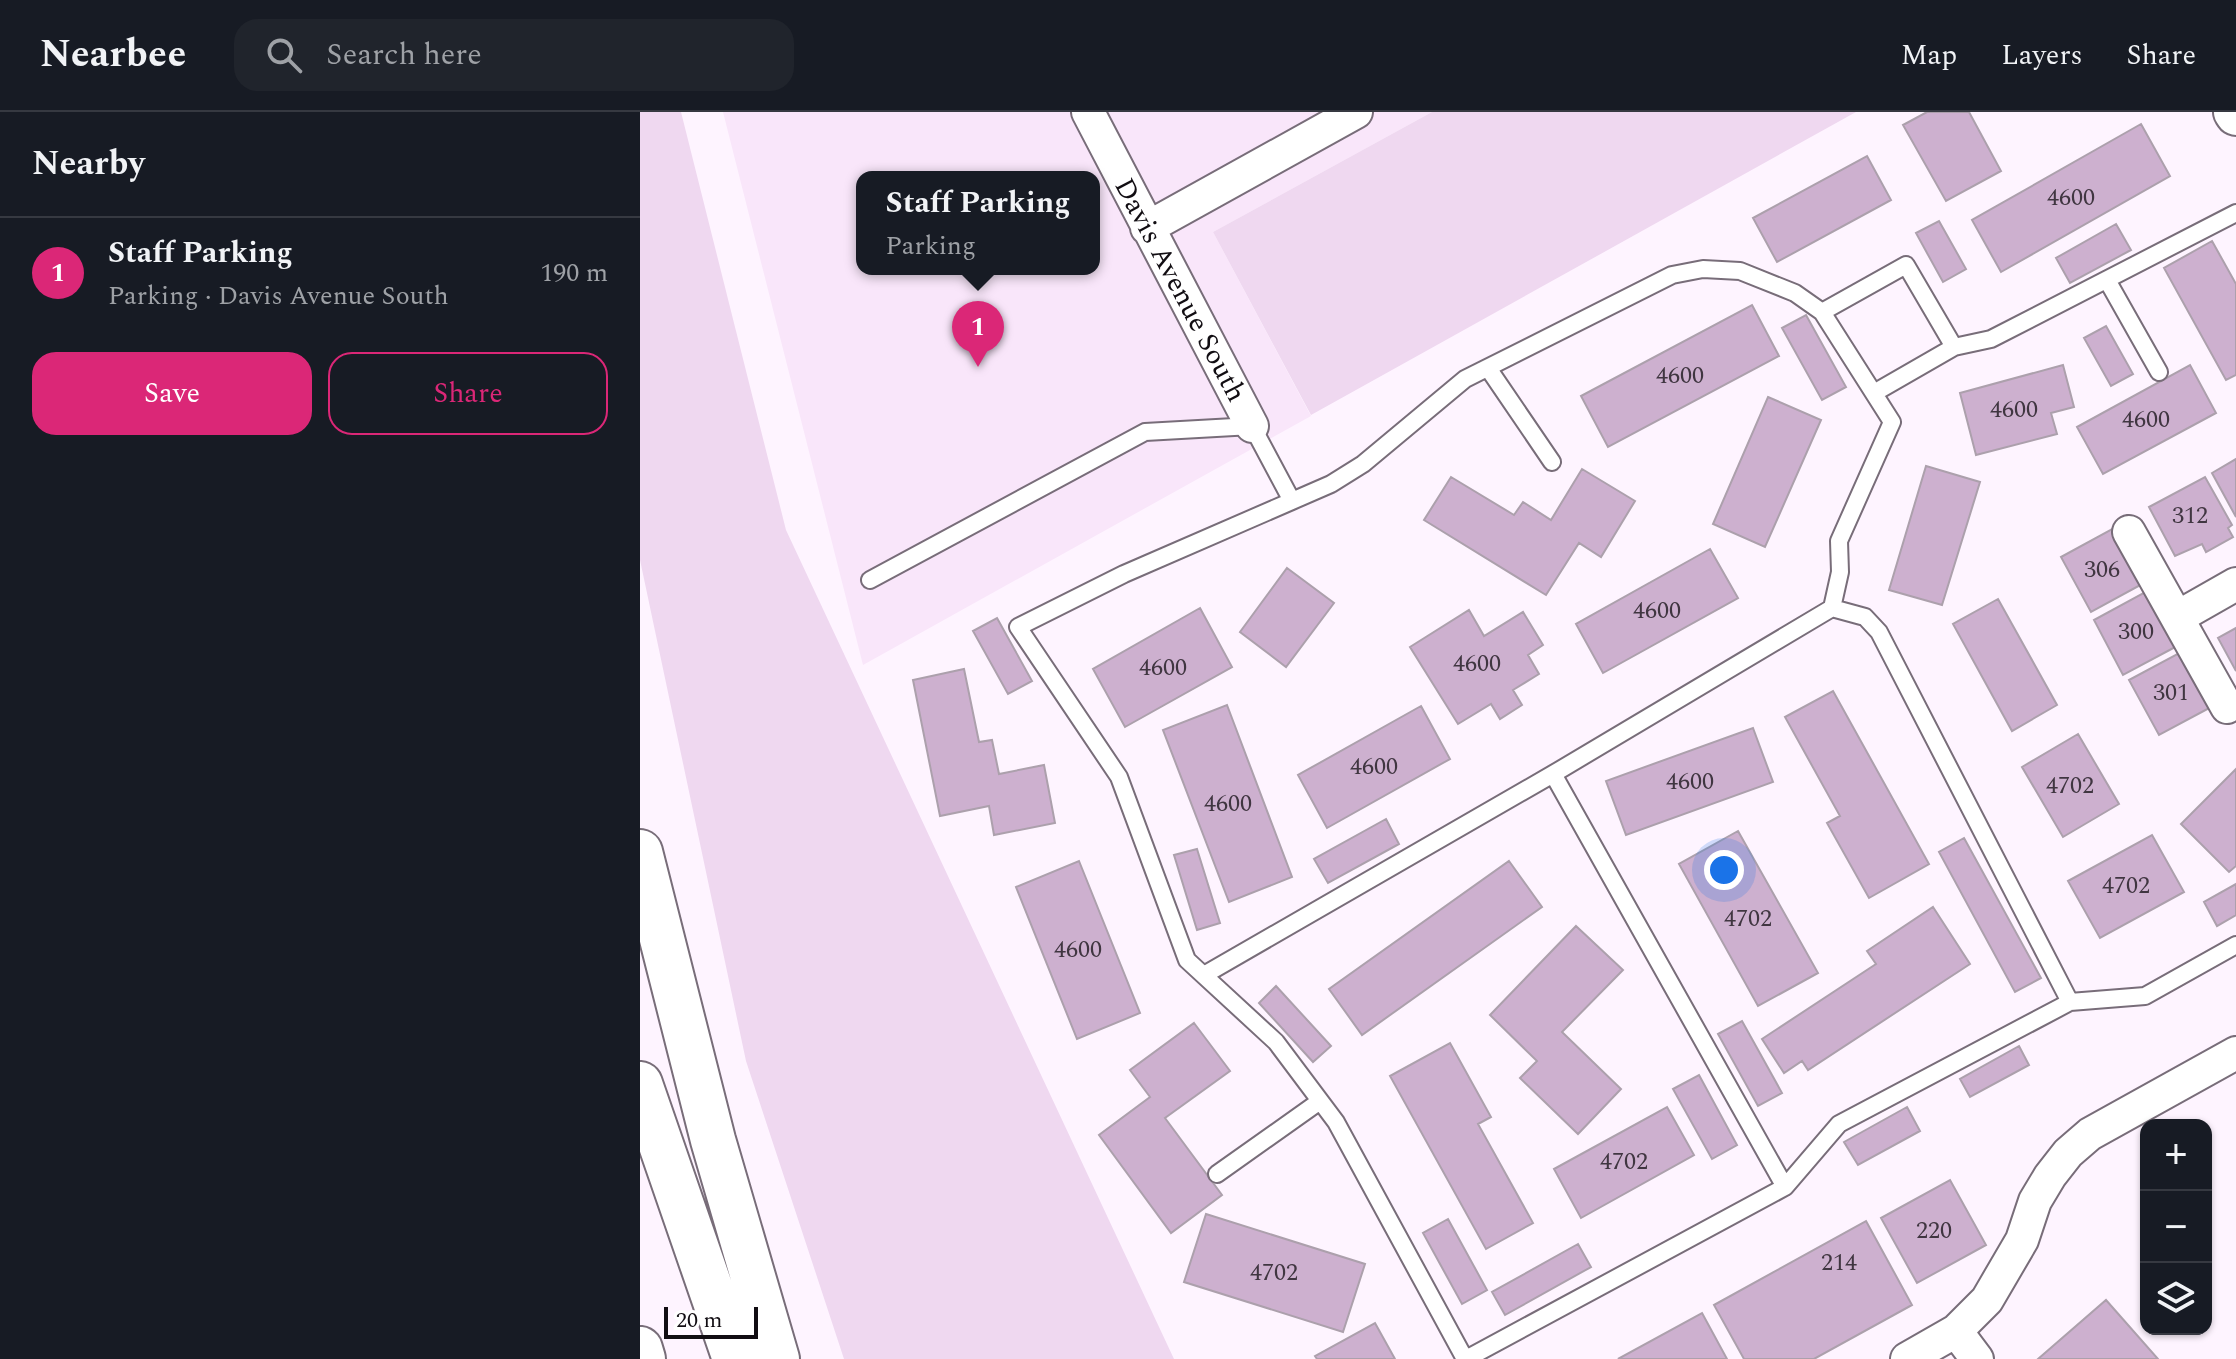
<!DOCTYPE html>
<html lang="en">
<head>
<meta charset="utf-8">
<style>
	:root { --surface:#171b24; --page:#20242c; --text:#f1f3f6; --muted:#9ea1a6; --line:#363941; --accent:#db2777 }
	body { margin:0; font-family:Spectral,serif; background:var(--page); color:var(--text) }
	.controls { position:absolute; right:24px; bottom:24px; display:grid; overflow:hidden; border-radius:16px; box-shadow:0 2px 6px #0004 }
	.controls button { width:72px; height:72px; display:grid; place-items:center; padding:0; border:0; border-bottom:2px solid var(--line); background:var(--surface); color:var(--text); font:40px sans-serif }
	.scale { position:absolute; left:24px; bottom:20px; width:94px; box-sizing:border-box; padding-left:8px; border:4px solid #110d12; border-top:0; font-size:22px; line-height:28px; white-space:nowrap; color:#110d12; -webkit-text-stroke:6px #fff; paint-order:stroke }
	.you { position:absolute; left:1084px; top:758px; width:28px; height:28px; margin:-20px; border:6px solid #fff; border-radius:50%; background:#1a73e8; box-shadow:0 0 0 12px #1a73e833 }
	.badge { display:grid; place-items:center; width:52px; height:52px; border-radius:50%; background:var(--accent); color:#fff; font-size:26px; font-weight:700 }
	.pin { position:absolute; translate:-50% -66px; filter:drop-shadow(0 2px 4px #0008) }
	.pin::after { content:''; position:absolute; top:42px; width:28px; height:24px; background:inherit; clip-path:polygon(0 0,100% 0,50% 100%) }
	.popup { position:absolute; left:216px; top:59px; width:244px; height:104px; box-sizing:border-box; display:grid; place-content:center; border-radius:16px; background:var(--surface); filter:drop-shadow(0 2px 6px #0005); font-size:26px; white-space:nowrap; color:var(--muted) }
	.popup b { font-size:30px; color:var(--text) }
	.popup::after { content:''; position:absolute; left:50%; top:100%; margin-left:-16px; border:16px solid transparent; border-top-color:var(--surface) }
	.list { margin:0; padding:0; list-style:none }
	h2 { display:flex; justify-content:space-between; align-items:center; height:104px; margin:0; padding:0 32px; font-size:34px }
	h2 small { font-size:26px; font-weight:400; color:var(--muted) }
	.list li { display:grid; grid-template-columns:52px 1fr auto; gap:24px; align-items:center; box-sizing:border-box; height:112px; padding:0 32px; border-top:2px solid var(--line) }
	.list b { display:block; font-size:30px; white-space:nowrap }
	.list p { margin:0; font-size:26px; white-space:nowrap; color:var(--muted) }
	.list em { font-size:26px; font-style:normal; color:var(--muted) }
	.actions { display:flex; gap:16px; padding:24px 32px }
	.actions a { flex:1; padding:18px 0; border:2px solid var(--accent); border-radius:24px; text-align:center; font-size:28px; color:var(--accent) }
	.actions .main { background:var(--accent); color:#fff }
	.icon { flex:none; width:44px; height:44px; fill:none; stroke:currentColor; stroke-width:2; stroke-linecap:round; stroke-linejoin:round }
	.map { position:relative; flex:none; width:1596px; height:1247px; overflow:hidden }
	header { display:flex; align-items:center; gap:48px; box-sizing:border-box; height:112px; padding:0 40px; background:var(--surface); border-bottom:2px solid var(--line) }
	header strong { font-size:38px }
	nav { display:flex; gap:44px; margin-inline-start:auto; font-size:28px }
	.search { width:560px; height:72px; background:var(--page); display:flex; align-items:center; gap:20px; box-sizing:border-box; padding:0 28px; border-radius:24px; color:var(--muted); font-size:30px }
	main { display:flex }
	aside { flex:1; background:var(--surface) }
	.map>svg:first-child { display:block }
	.built { fill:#f9e6fa; fill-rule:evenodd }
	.green { fill:#efd8f0 }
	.building { fill:#cdb0cf; stroke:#aca0ac; stroke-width:2 }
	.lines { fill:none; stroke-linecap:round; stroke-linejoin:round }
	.service-casing { stroke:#786d79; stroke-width:20 }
	.minor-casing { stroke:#786d79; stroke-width:36 }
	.tertiary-casing { stroke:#786d79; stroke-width:44 }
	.motorway-casing { stroke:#786d79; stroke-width:48 }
	.service { stroke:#fff; stroke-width:16 }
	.minor { stroke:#fff; stroke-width:32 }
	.tertiary { stroke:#fff; stroke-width:40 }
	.motorway { stroke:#fff; stroke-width:44 }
	.labels { text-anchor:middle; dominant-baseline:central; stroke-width:6; stroke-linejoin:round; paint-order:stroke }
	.number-label { font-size:24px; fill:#403641 }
	.street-label { font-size:28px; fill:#110d12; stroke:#fff }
</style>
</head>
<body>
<header>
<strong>Nearbee</strong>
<div class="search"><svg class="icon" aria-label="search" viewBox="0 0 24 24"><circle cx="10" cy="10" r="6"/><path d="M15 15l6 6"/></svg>Search here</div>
<nav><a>Map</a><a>Layers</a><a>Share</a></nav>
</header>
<main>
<aside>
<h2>Nearby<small></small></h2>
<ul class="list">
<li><span class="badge">1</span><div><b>Staff Parking</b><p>Parking · Davis Avenue South</p></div><em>190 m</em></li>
</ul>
<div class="actions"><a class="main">Save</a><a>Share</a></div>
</aside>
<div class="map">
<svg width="1596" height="1247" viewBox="0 0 1596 1247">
	<rect width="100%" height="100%" fill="#fef4ff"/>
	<path class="built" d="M83,0H792L573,120L671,304L223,553ZM222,65H454V157H222Z"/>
	<path class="green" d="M0,0H41L146,418L534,1247H204L106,949L0,448Z
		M792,0H1216L671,303L573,120Z"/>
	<path class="building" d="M1287,0H1329L1361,59L1306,89L1263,13Z
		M1501,12L1530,64L1361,160L1332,108Z
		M1227,44L1251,88L1137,150L1113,106Z
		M1299,109L1326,157L1303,170L1276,121Z
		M1476,112L1491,138L1430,171L1416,146Z
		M1572,129L1596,172V263L1586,268L1524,156Z
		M1112,193L1139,244L968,335L941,284Z
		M1166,203L1206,275L1182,288L1142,216Z
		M1466,214L1493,262L1471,274L1444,226Z
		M1423,253L1434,295L1411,301L1417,322L1336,343L1320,281Z
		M1550,253L1576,301L1463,362L1437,315Z
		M1128,285L1181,308L1125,435L1073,412Z
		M1596,347V405L1572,361Z
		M1286,354L1340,370L1302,493L1249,478Z
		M942,357L995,389L961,445L939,431L906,483L784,408L811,365L874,403L883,390L911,408Z
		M1565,365L1592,413L1588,416L1593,425L1566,440L1562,432L1535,444L1509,395Z
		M1474,416L1504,471L1451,500L1421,445Z
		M1070,437L1098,486L963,561L936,512Z
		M647,456L694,491L646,555L600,520Z
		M1509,478L1539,533L1483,563L1454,508Z
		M1358,487L1417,593L1372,619L1313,512Z
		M560,496L592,555L485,615L453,557Z
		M829,498L844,524L883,500L903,533L888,543L899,562L873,578L882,593L860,607L851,592L818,612L770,535Z
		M357,506L392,569L368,582L333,519Z
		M1596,516V559L1578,526Z
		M1543,539L1573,594L1519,623L1489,568Z
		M324,557L339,630L352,628L359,662L404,653L415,711L354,723L349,694L300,704L273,568Z
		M1193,579L1289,752L1229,786L1187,711L1200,704L1145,605Z
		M587,593L652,765L589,790L523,618Z
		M781,594L810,647L687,716L658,663Z
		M1113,616L1133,670L986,723L966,669Z
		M1438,622L1479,692L1423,725L1382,655Z
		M1596,657V754L1589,760L1541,712Z
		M746,707L759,732L688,771L674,747Z
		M1098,719L1178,861L1118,894L1039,752Z
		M1512,723L1544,780L1460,826L1428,769Z
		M1324,726L1401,866L1375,880L1299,740Z
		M557,737L580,811L557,818L534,743Z
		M439,749L500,901L437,927L376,775Z
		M869,749L902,795L722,923L689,877Z
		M1596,772V803L1577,814L1564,790Z
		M1293,795L1330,852L1168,958L1162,949L1144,961L1122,927L1236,852L1227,839Z
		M936,814L983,858L922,920L981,977L938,1022L880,966L897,949L850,903Z
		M636,874L691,934L673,950L619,891Z
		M1102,909L1142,981L1118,994L1078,922Z
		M554,911L590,959L525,1006L582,1083L531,1121L459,1023L510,985L490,958Z
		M810,931L851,1005L838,1012L893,1111L846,1137L750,964Z
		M1379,934L1389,953L1330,985L1320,967Z
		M1059,963L1097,1033L1072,1047L1033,977Z
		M1027,995L1054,1043L941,1106L914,1057Z
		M1267,995L1280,1019L1218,1053L1204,1030Z
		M1310,1068L1346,1133L1277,1171L1241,1106Z
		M566,1102L725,1152L703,1220L544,1170Z
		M808,1107L847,1178L822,1192L783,1121Z
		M1226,1109L1272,1193L1174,1247H1104L1074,1193Z
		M938,1132L951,1155L865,1203L852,1180Z
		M1466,1188L1518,1247H1398Z
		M1062,1201L1087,1247H978Z
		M735,1211L755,1247H677L675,1244Z"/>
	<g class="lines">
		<defs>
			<path id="service" d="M1467,168L1519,260
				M1182,200L1266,153L1314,235L1234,281
				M1314,235L1351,227L1596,101
				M848,256L912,350
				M652,389L484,462L378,515L479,665L547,848L636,930L696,1010L825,1247
				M230,468L505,320L612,314L652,389L691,372L723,352L825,267L1032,163L1063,157L1100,159L1155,181L1182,200L1252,310L1199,429L1200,460L1192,496
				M913,662L1145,1075
				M564,863L913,662L1192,496L1225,505L1239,520L1430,890
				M577,1062L680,989
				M826,1247L1145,1075L1199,1012L1430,890L1505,884L1596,833"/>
			<path id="minor" d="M448,0L612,314
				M507,116L716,0
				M1489,420L1587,595
				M1538,505L1596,472
				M1316,1219L1337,1247
				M1267,1247L1316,1219L1347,1188L1382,1128L1395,1089L1410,1064L1428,1041L1450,1022L1596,941"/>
			<path id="tertiary" d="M1594,0L1596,3"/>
			<path id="motorway" d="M0,740L73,1028L137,1247
				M0,972L95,1247
				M0,1237L3,1247"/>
		</defs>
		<use href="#service" class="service-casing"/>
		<use href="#minor" class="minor-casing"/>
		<use href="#tertiary" class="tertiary-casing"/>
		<use href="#motorway" class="motorway-casing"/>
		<use href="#service" class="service"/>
		<use href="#minor" class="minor"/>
		<use href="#tertiary" class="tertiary"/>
		<use href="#motorway" class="motorway"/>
	</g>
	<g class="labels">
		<g class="number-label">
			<text x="1431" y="86">4600</text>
			<text x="1040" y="264">4600</text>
			<text x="1374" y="298">4600</text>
			<text x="1506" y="308">4600</text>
			<text x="1550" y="404">312</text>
			<text x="1462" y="458">306</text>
			<text x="1017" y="499">4600</text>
			<text x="1496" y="520">300</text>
			<text x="837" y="552">4600</text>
			<text x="523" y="556">4600</text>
			<text x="1531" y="581">301</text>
			<text x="734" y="655">4600</text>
			<text x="1050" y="670">4600</text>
			<text x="1430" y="674">4702</text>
			<text x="588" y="692">4600</text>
			<text x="1486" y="774">4702</text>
			<text x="1108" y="807">4702</text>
			<text x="438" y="838">4600</text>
			<text x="984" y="1050">4702</text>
			<text x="1294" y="1119">220</text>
			<text x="1199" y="1151">214</text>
			<text x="634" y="1161">4702</text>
		</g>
		<g class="street-label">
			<text transform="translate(540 178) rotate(62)">Davis Avenue South</text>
		</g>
	</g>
</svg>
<div class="controls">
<button>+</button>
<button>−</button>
<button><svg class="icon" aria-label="layers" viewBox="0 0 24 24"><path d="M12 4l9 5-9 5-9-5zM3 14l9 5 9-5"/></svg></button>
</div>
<div class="scale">20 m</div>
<div class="you"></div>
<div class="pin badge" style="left:338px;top:255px">1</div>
<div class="popup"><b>Staff Parking</b>Parking</div>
</div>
</main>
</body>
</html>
